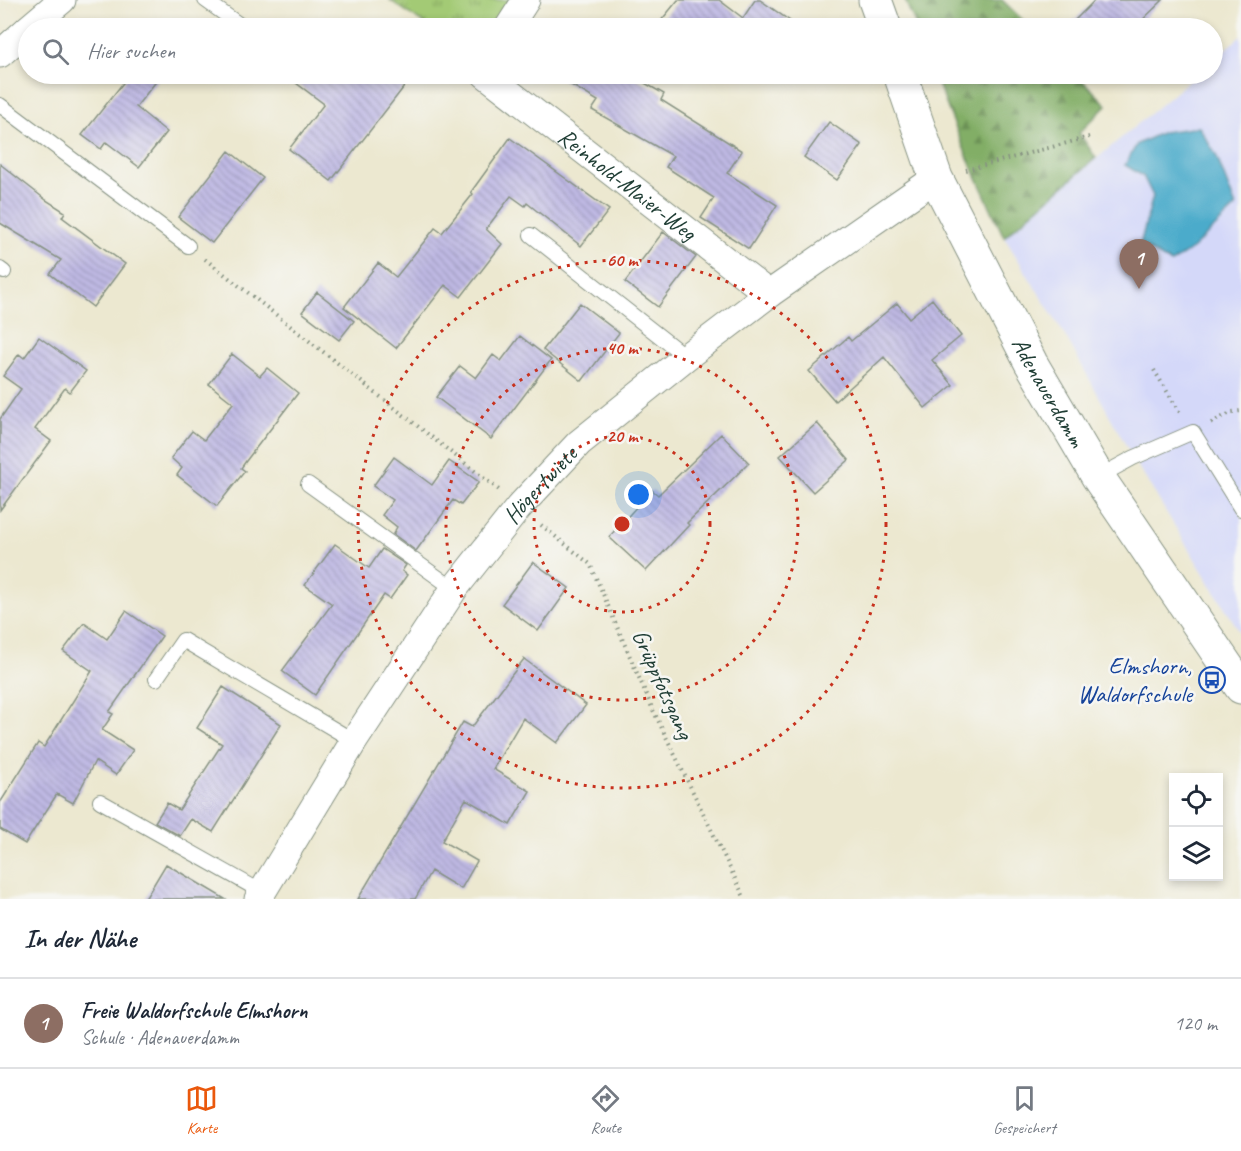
<!DOCTYPE html>
<html lang="de">
<head>
<meta charset="utf-8">
<style>
	:root { --surface:#fff; --page:#f2f2f3; --text:#1f2937; --muted:#747a83; --line:#e0e1e3; --accent:#ea580c }
	body { margin:0; font-family:Caveat,sans-serif; background:var(--page); color:var(--text) }
	.controls { position:absolute; right:18px; bottom:18px; display:grid; overflow:hidden; border-radius:0px; box-shadow:0 3px 9px #0003 }
	.controls button { width:54px; height:54px; display:grid; place-items:center; padding:0; border:0; border-bottom:2px solid var(--line); background:var(--surface); color:var(--text); font:30px sans-serif }
	.you { position:absolute; left:639px; top:495px; width:21px; height:21px; margin:-15px; border:4px solid #fff; border-radius:50%; background:#1a73e8; box-shadow:0 0 0 9px #1a73e833 }
	.badge { display:grid; place-items:center; width:39px; height:39px; border-radius:50%; background:var(--accent); color:#fff; font-size:20px; font-weight:700 }
	.pin { position:absolute; translate:-50% -50px; filter:drop-shadow(0 2px 3px #0008) }
	.pin::after { content:''; position:absolute; top:32px; width:21px; height:18px; background:inherit; clip-path:polygon(0 0,100% 0,50% 100%) }
	.list { margin:0; padding:0; list-style:none }
	h2 { display:flex; justify-content:space-between; align-items:center; height:78px; margin:0; padding:0 24px; font-size:26px }
	h2 small { font-size:20px; font-weight:400; color:var(--muted) }
	.list li { display:grid; grid-template-columns:39px 1fr auto; gap:18px; align-items:center; box-sizing:border-box; height:90px; padding:0 24px; border-top:2px solid var(--line) }
	.list b { display:block; font-size:22px; white-space:nowrap }
	.list p { margin:0; font-size:20px; white-space:nowrap; color:var(--muted) }
	.list em { font-size:20px; font-style:normal; color:var(--muted) }
	.icon { flex:none; width:33px; height:33px; fill:none; stroke:currentColor; stroke-width:2; stroke-linecap:round; stroke-linejoin:round }
	.map { position:relative; flex:none; width:1241px; height:899px; overflow:hidden }
	.search { position:absolute; background:var(--surface); box-shadow:0 3px 9px #0003; left:18px; right:18px; top:18px; height:66px; display:flex; align-items:center; gap:15px; box-sizing:border-box; padding:0 21px; border-radius:33px; color:var(--muted); font-size:22px }
	.sheet { height:168px; background:var(--surface) }
	nav { display:flex; justify-content:space-around; align-items:center; box-sizing:border-box; height:84px; border-top:2px solid var(--line); background:var(--surface); font-size:16px; color:var(--muted) }
	nav a { display:grid; justify-items:center; gap:3px }
	nav .on { color:var(--accent) }
	.map>svg:first-child { display:block }
	.built { fill:#d4d8f9 }
	.forest { fill:url(#forest-firs); stroke:#50764d; stroke-width:1.5 }
	.park { fill:url(#park-tufts); stroke:#618454; stroke-width:1.5 }
	.water { fill:#4cabcb; stroke:#367480; stroke-width:1.5 }
	.building { fill:url(#building-back-hatch) }
	.lines { fill:none; stroke-linecap:round; stroke-linejoin:round }
	.lane-casing { stroke:#869282; stroke-width:16 }
	.street-casing { stroke:#869282; stroke-width:29 }
	.secondary-casing { stroke:#869282; stroke-width:35 }
	.path { stroke:#869282; stroke-width:4; stroke-dasharray:1.5 4.5; stroke-linecap:butt }
	.lane { stroke:#fff; stroke-width:14 }
	.street { stroke:#fff; stroke-width:27 }
	.secondary { stroke:#fff; stroke-width:33 }
	.ring { fill:none; stroke:#c8321e; stroke-width:3; stroke-dasharray:3 6 }
	.labels { text-anchor:middle; dominant-baseline:central; stroke-width:5; stroke-linejoin:round; paint-order:stroke }
	.street-label { font-size:24px; fill:#1f3d34; stroke:#f6f6f2 }
	.transit-label { font-size:24px; fill:#164399; stroke:#f6f6f2; text-anchor:end }
	.centre { fill:#c8321e; stroke:#f6f6f2; stroke-width:3 }
	.ring-label { font-size:18px; text-anchor:middle; font-weight:bold; fill:#c8321e; stroke:#f6f6f2; stroke-width:5; stroke-linejoin:round; paint-order:stroke }
</style>
</head>
<body>
<div class="map">
<svg width="1241" height="899" viewBox="0 0 1241 899">
	<defs>
		<pattern id="forest-firs" width="22" height="20" patternUnits="userSpaceOnUse" patternTransform="scale(1.5)"><rect width="22" height="20" fill="#82ae66"/><path d="M5 1l3.5 6h-7zM16 11l3.5 6h-7z" fill="#6a8f55"/></pattern>
		<pattern id="park-tufts" width="24" height="20" patternUnits="userSpaceOnUse" patternTransform="scale(1.5)"><rect width="24" height="20" fill="#a3ca75"/><path d="M3 7l-1-3M5 7V3M7 7l1-3M15 17l-1-3M17 17v-4M19 17l1-3" fill="none" stroke="#84a561"/></pattern>
		<pattern id="building-back-hatch" width="6" height="6" patternUnits="userSpaceOnUse" patternTransform="scale(1.5)"><rect width="6" height="6" fill="#bfb9e4"/><path d="M-1 5l2 2M0 0l6 6M5-1l2 2" fill="none" stroke="#9b98ba"/></pattern>
	</defs>
	<rect width="100%" height="100%" fill="#f6f6f2"/>
	<filter id="ink" filterUnits="userSpaceOnUse"><feTurbulence type="fractalNoise" baseFrequency=".0167" numOctaves="2"/><feDisplacementMap in="SourceGraphic" scale="12" xChannelSelector="R" yChannelSelector="G"/><feConvolveMatrix kernelMatrix="1 2 1 2 8 2 1 2 1" color-interpolation-filters="sRGB"/></filter>
	<filter id="wash" filterUnits="userSpaceOnUse"><feTurbulence type="fractalNoise" baseFrequency=".008" numOctaves="4" result="noise"/><feDisplacementMap in="SourceGraphic" scale="24" xChannelSelector="R" yChannelSelector="G"/><feGaussianBlur stdDeviation="1.35" result="paint"/><feColorMatrix in="noise" values="0 0 0 0 0 0 0 0 0 0 0 0 0 0 0 0 0 1.4 0 .05"/><feComposite in="paint" operator="in"/></filter>
	<g filter="url(#wash)">
		<rect width="100%" height="100%" fill="#ece8d0"/>
		<path class="built" d="M1241,36V634L1133,458L1069,342L1004,237L1197,74H1212L1213,60Z"/>
		<path class="forest" d="M905,0H1002L1031,28H917Z
			M934,74H1076L1107,105L1079,133L1096,158L1004,237L967,156Z"/>
		<path class="park" d="M390,0H512L492,28H430Z"/>
		<path class="water" d="M1199,127L1216,155L1236,207L1193,248L1171,263L1140,245L1153,196L1143,176L1125,165L1137,144L1163,132Z"/>
		<g id="blocks">
			<path class="building" d="M678,0H719L743,18L755,0H760L800,28H655Z
				M1095,0H1163L1134,28H1067Z
				M130,74H162L136,107L167,132L139,167L106,142L101,149L82,135Z
				M284,74H414L331,181L289,149L324,104Z
				M553,74H629L664,94L661,100L742,151L727,173L777,205L749,249L701,218L714,198L666,167L673,156L592,110L598,101Z
				M829,122L862,145L837,180L804,157Z
				M510,138L609,210L581,246L527,203L525,206L511,196L486,229L502,244L461,297L445,285L396,348L344,307L378,263L396,277L435,228L442,233L473,194L471,192Z
				M229,151L263,178L212,243L178,217Z
				M0,164L46,200L65,212L62,217L125,264L93,307L50,274L61,260L0,223Z
				M663,232L696,257L658,307L625,282Z
				M317,292L354,321L339,340L302,312Z
				M932,299L961,336L932,360L953,385L925,408L884,357L835,401L809,371L848,337L851,341L897,303L909,318Z
				M580,303L619,333L582,381L543,350Z
				M520,336L551,360L491,439L436,397L460,366L476,378L493,355L501,361Z
				M39,337L86,371L70,392L65,388L35,429L51,441L0,510V419L21,389L3,376L19,354L24,358Z
				M232,354L260,376L267,368L298,393L246,461L241,468L245,471L217,506L177,475L182,468L171,458L192,431L204,440L233,403L209,384Z
				M817,423L849,460L813,492L780,456Z
				M721,434L749,463L687,523L689,525L646,571L609,537L652,490L658,495Z
				M394,457L432,485L449,461L479,482L461,505L453,500L416,551L393,534L397,527L382,515L393,500L373,486Z
				M335,544L369,568L382,549L406,565L402,571L407,575L390,599L384,595L315,695L282,671L332,604L305,585Z
				M533,562L569,588L538,631L502,604Z
				M126,611L162,636L109,712L113,714L102,730L133,750L116,775L95,761L73,803L57,794L25,844L0,829V803L38,743L44,747L92,671L63,651L84,623L107,639Z
				M524,659L586,705L557,743L523,718L493,769L530,791L510,825L466,799L442,841L477,861L461,889L431,871L415,899H358L463,722L472,727Z
				M223,687L281,724L213,832L191,819L180,836L155,822L167,803L179,810L222,744L197,728Z
				M166,864L225,899H145Z"/>
		</g>
	</g>
	<g filter="url(#ink)">
		<use href="#blocks" fill-opacity="0" stroke="#869282" stroke-width="1.5"/>
		<g class="lines">
			<defs>
				<path id="lane" d="M205,0L244,28
					M0,105L188,246
					M531,235L686,357
					M0,269L4,272
					M1098,477L1133,458L1193,432L1241,509
					M308,484L454,589
					M156,679L183,640L354,741
					M100,801L262,892"/>
				<g id="street">
					<path d="M29,28L62,0"/>
					<path d="M508,28L526,0"/>
					<path d="M0,54L28,29"/>
					<path id="s1" d="M485,74L769,294"/>
					<path id="s2" d="M258,899L354,741L454,589L519,507L579,443L686,357L769,294L936,178"/>
				</g>
				<g id="secondary">
					<path d="M875,0L885,28"/>
					<path id="s3" d="M900,74L936,178L1031,363L1098,477L1241,687"/>
				</g>
			</defs>
			<use href="#lane" class="lane-casing"/>
			<use href="#street" class="street-casing"/>
			<use href="#secondary" class="secondary-casing"/>
			<path class="path" d="M966,170L1093,136
				M205,259L499,490
				M1154,370L1182,416
				M1211,423L1232,412L1241,411
				M541,525L590,564L653,710L745,899"/>
			<use href="#lane" class="lane"/>
			<use href="#street" class="street"/>
			<use href="#secondary" class="secondary"/>
		</g>
	</g>
	<g class="ring">
		<circle cx="622" cy="524" r="88"/>
		<circle cx="622" cy="524" r="176"/>
		<circle cx="622" cy="524" r="264"/>
	</g>
	<defs>
		<symbol id="bus-ring" viewBox="-11 -11 22 22"><circle r="9.5" fill="#f6f6f2" stroke="#1a4fb4" stroke-width="1.5"/><path d="M-5-6H5V4H4V6H2V4H-2V6H-4V4H-5ZM-3.5-4V0h7V-4ZM-3.5 1.2v1.5H-2V1.2ZM2 1.2v1.5H3.5V1.2Z" fill="#1a4fb4"/></symbol>
	</defs>
	<g fill-rule="evenodd">
		<use href="#bus-ring" x="1197" y="665" width="30" height="30"/>
	</g>
	<g class="labels">
		<g class="street-label">
			<text stroke="none"><textPath href="#s1" startOffset="180">Reinhold-Maier-Weg</textPath></text>
			<text stroke="none"><textPath href="#s3" startOffset="352">Adenauerdamm</textPath></text>
			<text stroke="none"><textPath href="#s2" startOffset="502">Högertwiete</textPath></text>
			<text transform="translate(663 684) rotate(66)">Grüppfotsgang</text>
		</g>
		<g class="transit-label">
			<text x="1192" y="666">Elmshorn,<tspan x="1192" dy="28">Waldorfschule</tspan></text>
		</g>
	</g>
	<circle cx="622" cy="524" r="9" class="centre"/>
	<g class="ring-label">
		<text x="622" y="266">60 m</text>
		<text x="622" y="354">40 m</text>
		<text x="622" y="442">20 m</text>
	</g>
</svg>
<div class="controls">
<button><svg class="icon" aria-label="locate" viewBox="0 0 24 24"><circle cx="12" cy="12" r="6"/><path d="M12 2v4M12 18v4M2 12h4M18 12h4"/></svg></button>
<button><svg class="icon" aria-label="layers" viewBox="0 0 24 24"><path d="M12 4l9 5-9 5-9-5zM3 14l9 5 9-5"/></svg></button>
</div>
<div class="you"></div>
<div class="pin badge" style="left:1139px;top:289px;background:#8d6e63">1</div>
<div class="search"><svg class="icon" aria-label="search" viewBox="0 0 24 24"><circle cx="10" cy="10" r="6"/><path d="M15 15l6 6"/></svg>Hier suchen</div>
</div>
<section class="sheet">
<h2>In der Nähe<small></small></h2>
<ul class="list">
<li><span class="badge" style="background:#8d6e63">1</span><div><b>Freie Waldorfschule Elmshorn</b><p>Schule · Adenauerdamm</p></div><em>120 m</em></li>
</ul>
</section>
<nav>
<a class="on"><svg class="icon" aria-label="map" viewBox="0 0 24 24"><path d="M3 6l6-2 6 2 6-2v14l-6 2-6-2-6 2zM9 4v14M15 6v14"/></svg>Karte</a>
<a><svg class="icon" aria-label="directions" viewBox="0 0 24 24"><path d="M12 3l9 9-9 9-9-9zM9 14v-3h6M13 9l2 2-2 2"/></svg>Route</a>
<a><svg class="icon" aria-label="saved" viewBox="0 0 24 24"><path d="M7 4h10v16l-5-4-5 4z"/></svg>Gespeichert</a>
</nav>
</body>
</html>
